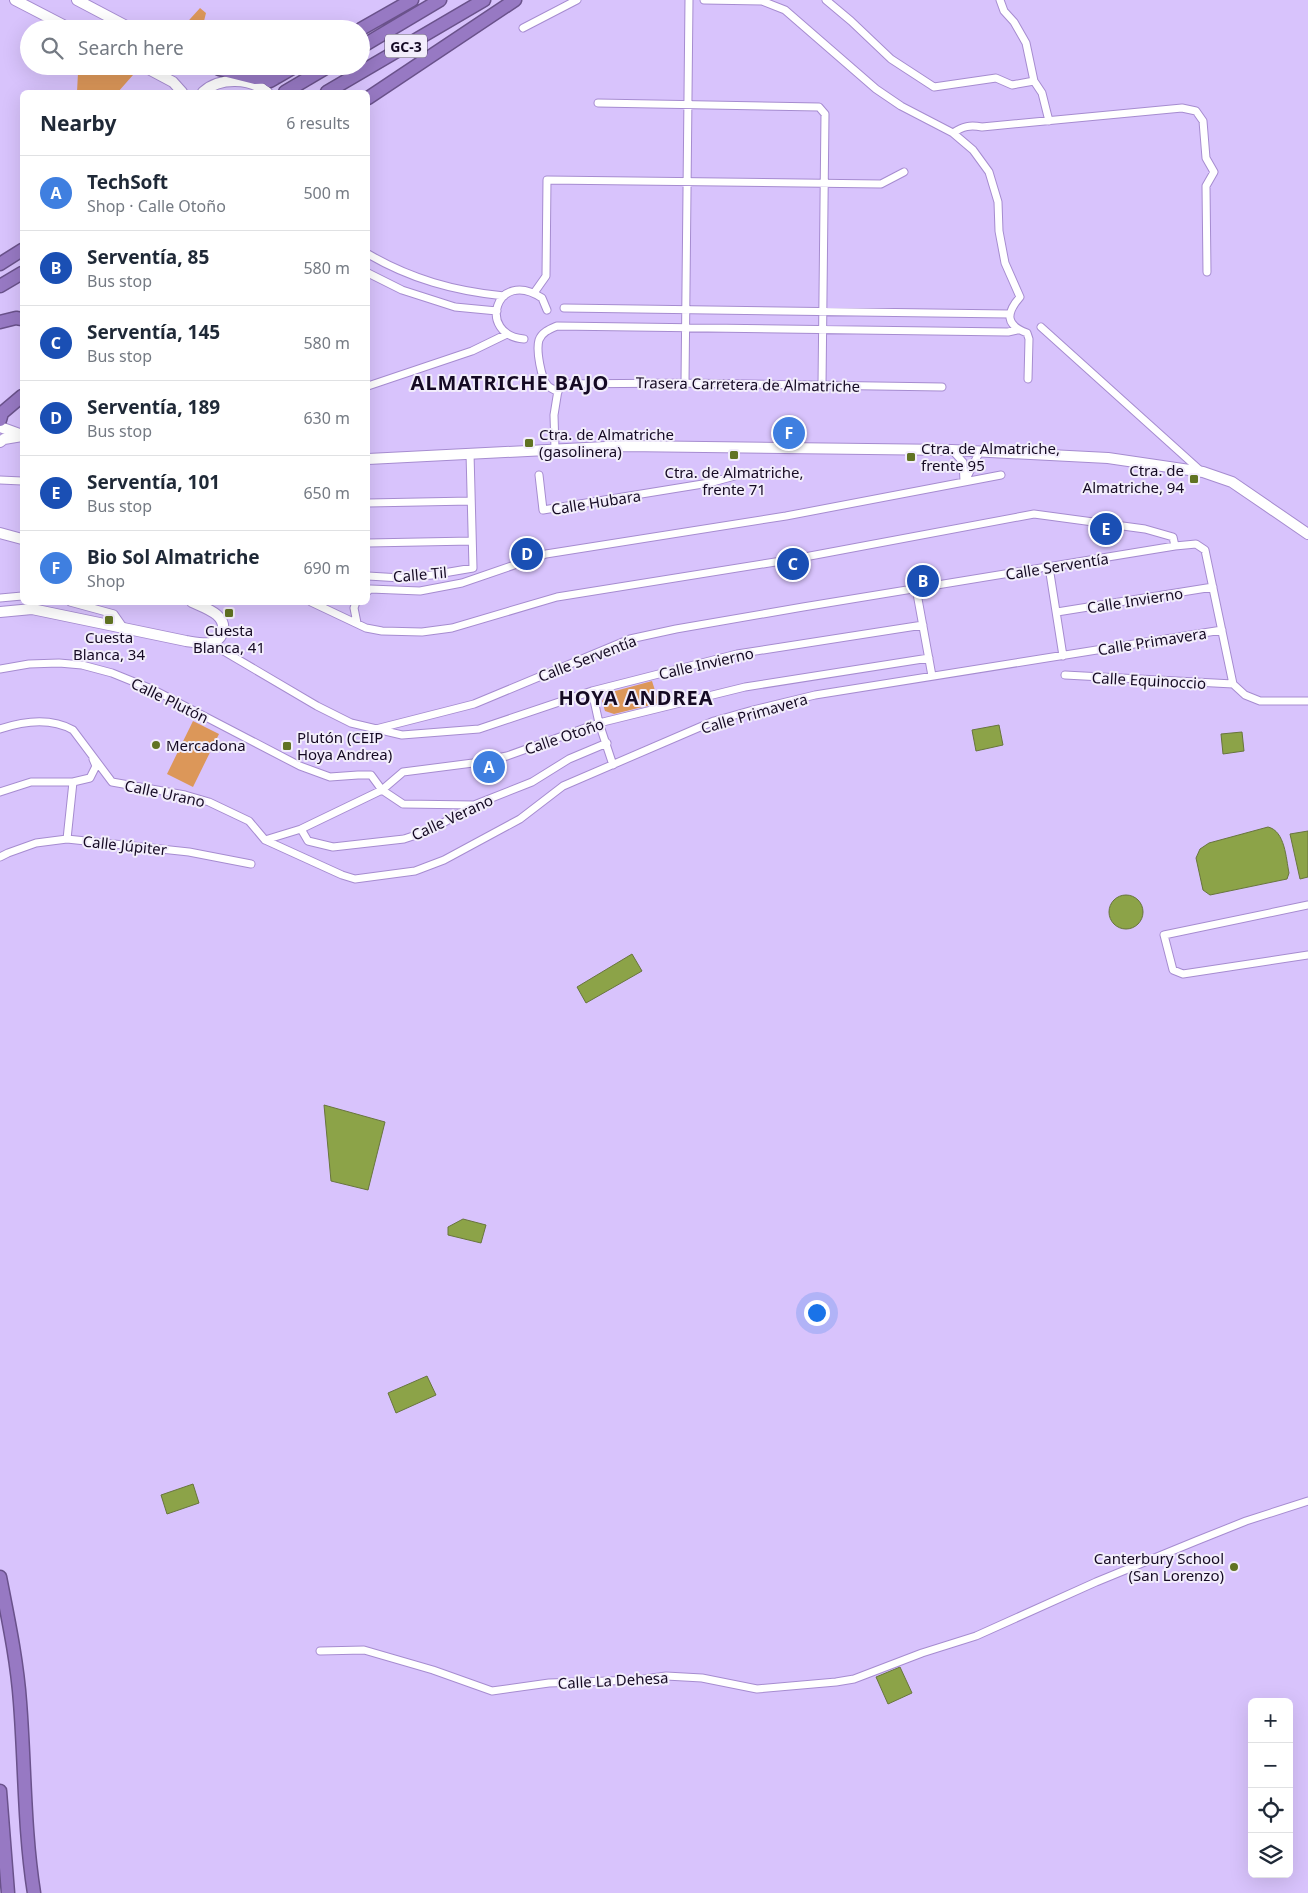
<!DOCTYPE html>
<html lang="en">
<head>
<meta charset="utf-8">
<style>
	:root { --surface:#fff; --page:#f6f6f7; --text:#1f2937; --muted:#747a83; --line:#e0e1e3; --accent:#ea580c }
	body { margin:0; font-family:"Noto Sans",sans-serif; background:var(--page); color:var(--text) }
	.controls { position:absolute; right:15px; bottom:15px; display:grid; overflow:hidden; border-radius:8px; box-shadow:0 5px 20px #0002 }
	.controls button { width:45px; height:45px; display:grid; place-items:center; padding:0; border:0; border-bottom:1px solid var(--line); background:var(--surface); color:var(--text); font:25px sans-serif }
	.you { position:absolute; left:816px; top:1312px; width:18px; height:18px; margin:-12px; border:4px solid #fff; border-radius:50%; background:#1a73e8; box-shadow:0 0 0 8px #1a73e833 }
	.badge { display:grid; place-items:center; width:32px; height:32px; border-radius:50%; background:var(--accent); color:#fff; font-size:16px; font-weight:700 }
	.pin { position:absolute; translate:-50% -50%; border:2px solid #fff; box-shadow:0 1px 5px #0006 }
	.list { margin:0; padding:0; list-style:none }
	h2 { display:flex; justify-content:space-between; align-items:center; height:65px; margin:0; padding:0 20px; font-size:21px }
	h2 small { font-size:16px; font-weight:400; color:var(--muted) }
	.list li { display:grid; grid-template-columns:32px 1fr auto; gap:15px; align-items:center; box-sizing:border-box; height:75px; padding:0 20px; border-top:1px solid var(--line) }
	.list b { display:block; font-size:19px; white-space:nowrap }
	.list p { margin:0; font-size:16px; white-space:nowrap; color:var(--muted) }
	.list em { font-size:16px; font-style:normal; color:var(--muted) }
	.icon { flex:none; width:28px; height:28px; fill:none; stroke:currentColor; stroke-width:2; stroke-linecap:round; stroke-linejoin:round }
	.map { position:relative; flex:none; width:1308px; height:1893px; overflow:hidden }
	.search { position:absolute; background:var(--surface); box-shadow:0 5px 20px #0002; left:20px; top:20px; width:350px; height:55px; display:flex; align-items:center; gap:12px; box-sizing:border-box; padding:0 18px; border-radius:28px; color:var(--muted); font-size:19px }
	.panel { position:absolute; background:var(--surface); box-shadow:0 5px 20px #0002; left:20px; top:90px; width:350px; height:515px; border-radius:8px }
	.map>svg:first-child { display:block }
	.green { fill:#dc9759 }
	.water { fill:#8ca348; stroke:#68753d }
	.lines { fill:none; stroke-linecap:round; stroke-linejoin:round }
	.street-casing { stroke:#a68cd0; stroke-width:9 }
	.secondary-casing { stroke:#a68cd0; stroke-width:12 }
	.highway-casing { stroke:#6a528b; stroke-width:15 }
	.street { stroke:#fff; stroke-width:7 }
	.secondary { stroke:#fff; stroke-width:10 }
	.highway { stroke:#9779c3; stroke-width:12 }
	.poi-dot { fill:#607322; stroke:#f2edfb; stroke-width:2 }
	.labels { text-anchor:middle; dominant-baseline:central; stroke-width:4; stroke-linejoin:round; paint-order:stroke }
	.shield { fill:#f2edfb; stroke:#574e64; stroke-width:1 }
	.shield-label { font-size:14px; font-weight:bold; fill:#150a23 }
	.street-label { font-size:15px; fill:#150a23; stroke:#f2edfb }
	.poi-label { font-size:15px; fill:#150a23; stroke:#f2edfb; text-anchor:start }
	.district-label { font-size:20px; font-weight:bold; letter-spacing:1px; fill:#150a23; stroke:#f2edfb }
</style>
</head>
<body>
<div class="map">
<svg width="1308" height="1893" viewBox="0 0 1308 1893">
	<rect width="100%" height="100%" fill="#d8c3fc"/>
	<path class="green" d="M200,8L206,13L202,29H181Z
		M83,66H116L133,75L118,92H77L78,73Z
		M652,681L659,703L614,714L605,711L602,701L608,693Z
		M193,721L219,734L193,787L167,774Z"/>
	<path class="water" d="M999,725L1003,745L976,751L972,730Z
		M1242,732L1244,751L1223,754L1221,734Z
		M1268,827C1285,831 1286,858 1289,873L1287,879L1210,895L1203,890L1196,858L1200,849L1209,843Z
		M1308,831V877L1300,879L1290,834Z
		M1109 912a17 17 0 1 1 34 0a17 17 0 1 1-34 0Z
		M632,954L642,971L586,1003L577,987Z
		M324,1105L385,1122L368,1190L331,1181Z
		M463,1219L486,1225L481,1243L448,1235V1227Z
		M427,1376L436,1395L396,1413L388,1393Z
		M193,1484L199,1503L167,1514L161,1495Z
		M900,1667L912,1693L888,1704L876,1677Z"/>
	<g class="lines">
		<defs>
			<path id="street" d="M704,0L762,1L785,10L876,89L901,106L953,133L973,150L989,172L998,202L999,231L1005,263L1020,297C1006,313 1005,325 1027,333L1029,339L1028,379
				M826,0L851,21L891,59L934,87L996,78L1012,85L1034,81
				M1000,0L1004,11L1014,22L1026,43L1034,81L1042,93L1049,121
				M523,28L577,0
				M598,103L819,107L825,114L822,385
				M953,133C963,126 970,125 982,127L1182,108L1196,111L1203,121L1206,158L1214,172L1206,186L1207,272
				M368,254C411,279 454,291 504,296
				M368,273L402,290L455,307L497,311
				M534,293L546,276L547,180L881,184L904,172
				M564,308L1009,314
				M1041,327L1202,472
				M524,339C476,335 496,267 542,298L547,310
				M685,383L689,0
				M368,386L472,351L507,334
				M558,392C555,390 550,388 548,386C541,379 536,350 539,340C542,332 550,329 557,326L1008,332L1017,330
				M555,449L554,415L559,384L685,383L942,387
				M952,450L963,462L964,481
				M539,475L543,510L709,483L742,474
				M0,480L22,481
				M965,481L980,451
				M368,503L471,501
				M368,543L472,541
				M1175,546L1196,544L1205,550L1233,684L1245,695L1260,701H1308
				M1049,567L1063,656
				M368,576L401,578L432,575L473,568L470,453
				M916,588L932,676
				M368,591L370,589L420,591L462,583L546,554L786,516L1001,475
				M0,598L22,596
				M70,602L114,614L123,627
				M311,602L366,628L382,631L422,632L452,628L557,597L794,559L1034,514L1145,529L1173,537L1175,546L803,607L676,629L630,639L474,704L376,729
				M356,602L354,608L357,623
				M1057,612L1213,587
				M210,643L317,706L351,723L402,735L479,729L592,691L737,654L923,625
				M0,669L29,664L59,663L82,665L112,673L154,690L300,766L330,777L358,775H371L382,790L403,804L474,805
				M1065,675L1233,684
				M592,691L599,723L613,765
				M0,729C24,721 50,717 73,730L112,782L185,795L209,802L249,821L265,840L342,875L355,879L415,871L444,860L520,819L563,786L714,721L753,710L815,695L1222,630
				M0,792L31,782H73L90,778L96,766L93,759
				M301,829L308,841L333,847L404,839L431,830L474,805L532,782L569,759L607,743
				M67,839L73,782
				M265,840L301,829L382,790L403,772L473,763L507,756L599,723L745,687L929,658
				M0,857L8,853L36,843L67,839L189,852L251,864
				M1308,905L1164,935L1173,970L1183,974L1308,955
				M320,1651L364,1650L433,1670L492,1691L549,1683L637,1680L666,1676L702,1678L757,1689L836,1682L854,1679L922,1653L976,1636L1096,1582L1196,1541L1246,1521L1308,1501"/>
			<path id="secondary" d="M15,0L71,29
				M77,0L132,29
				M143,66L173,82L182,92
				M203,92C220,77 250,78 267,92
				M0,427L22,435
				M0,442L4,439L22,436
				M368,459L625,446L952,450L1108,458L1203,472L1232,482L1308,534
				M0,533L22,539
				M0,612L32,609L186,641C193,642 203,644 210,643C216,642 220,639 222,634C229,615 205,608 192,602"/>
			<path id="highway" d="M361,29L412,0
				M361,47L440,0
				M219,69L255,78L277,77
				M270,81L296,66
				M285,92L329,66
				M327,92L484,0
				M368,98L515,0
				M0,264L22,250
				M0,286L22,273
				M0,322L16,318L22,319
				M0,420L2,413L22,396
				M0,1577C8,1618 17,1660 20,1702C25,1765 24,1830 34,1893
				M0,1791L8,1893"/>
		</defs>
		<use href="#street" class="street-casing"/>
		<use href="#secondary" class="secondary-casing"/>
		<use href="#highway" class="highway-casing"/>
		<use href="#street" class="street"/>
		<use href="#secondary" class="secondary"/>
		<use href="#highway" class="highway"/>
	</g>
	<g class="poi-dot">
		<rect x="524" y="438" width="10" height="10" rx="2.5"/>
		<rect x="729" y="450" width="10" height="10" rx="2.5"/>
		<rect x="906" y="452" width="10" height="10" rx="2.5"/>
		<rect x="1189" y="474" width="10" height="10" rx="2.5"/>
		<rect x="224" y="608" width="10" height="10" rx="2.5"/>
		<rect x="104" y="615" width="10" height="10" rx="2.5"/>
		<circle cx="156" cy="745" r="5"/>
		<rect x="282" y="741" width="10" height="10" rx="2.5"/>
		<circle cx="1234" cy="1567" r="5"/>
	</g>
	<g class="labels">
		<rect class="shield" x="385" y="34.5" width="42" height="23" rx="4"/>
		<g class="shield-label">
			<text x="406" y="46">GC-3</text>
		</g>
		<g class="street-label">
			<text transform="translate(748 384) rotate(1)">Trasera Carretera de Almatriche</text>
			<text transform="translate(596 502) rotate(-9)">Calle Hubara</text>
			<text transform="translate(1057 566) rotate(-9)">Calle Serventía</text>
			<text transform="translate(420 574) rotate(-5)">Calle Til</text>
			<text transform="translate(1135 600) rotate(-9)">Calle Invierno</text>
			<text transform="translate(1152 641) rotate(-9)">Calle Primavera</text>
			<text transform="translate(587 658) rotate(-21)">Calle Serventía</text>
			<text transform="translate(706 663) rotate(-13)">Calle Invierno</text>
			<text transform="translate(1149 680) rotate(3)">Calle Equinoccio</text>
			<text transform="translate(170 700) rotate(26)">Calle Plutón</text>
			<text transform="translate(754 713) rotate(-16)">Calle Primavera</text>
			<text transform="translate(564 736) rotate(-19)">Calle Otoño</text>
			<text transform="translate(165 793) rotate(12)">Calle Urano</text>
			<text transform="translate(452 817) rotate(-25)">Calle Verano</text>
			<text transform="translate(125 845) rotate(6)">Calle Júpiter</text>
			<text transform="translate(613 1680) rotate(-3)">Calle La Dehesa</text>
		</g>
		<g class="poi-label">
			<text x="539" y="434">Ctra. de Almatriche<tspan x="539" dy="17">(gasolinera)</tspan></text>
			<text x="921" y="448">Ctra. de Almatriche,<tspan x="921" dy="17">frente 95</tspan></text>
			<text x="1184" y="470" text-anchor="end">Ctra. de<tspan x="1184" dy="17">Almatriche, 94</tspan></text>
			<text x="734" y="472" text-anchor="middle">Ctra. de Almatriche,<tspan x="734" dy="17">frente 71</tspan></text>
			<text x="229" y="630" text-anchor="middle">Cuesta<tspan x="229" dy="17">Blanca, 41</tspan></text>
			<text x="109" y="637" text-anchor="middle">Cuesta<tspan x="109" dy="17">Blanca, 34</tspan></text>
			<text x="297" y="737">Plutón (CEIP<tspan x="297" dy="17">Hoya Andrea)</tspan></text>
			<text x="166" y="745">Mercadona</text>
			<text x="1224" y="1558" text-anchor="end">Canterbury School<tspan x="1224" dy="17">(San Lorenzo)</tspan></text>
		</g>
		<g class="district-label">
			<text x="510" y="382">ALMATRICHE BAJO</text>
			<text x="636" y="697">HOYA ANDREA</text>
		</g>
	</g>
</svg>
<div class="controls">
<button>+</button>
<button>−</button>
<button><svg class="icon" aria-label="locate" viewBox="0 0 24 24"><circle cx="12" cy="12" r="6"/><path d="M12 2v4M12 18v4M2 12h4M18 12h4"/></svg></button>
<button><svg class="icon" aria-label="layers" viewBox="0 0 24 24"><path d="M12 4l9 5-9 5-9-5zM3 14l9 5 9-5"/></svg></button>
</div>
<div class="you"></div>
<div class="pin badge" style="left:489px;top:767px;background:#3f7fe0">A</div>
<div class="pin badge" style="left:923px;top:581px;background:#1a4fb4">B</div>
<div class="pin badge" style="left:793px;top:564px;background:#1a4fb4">C</div>
<div class="pin badge" style="left:527px;top:554px;background:#1a4fb4">D</div>
<div class="pin badge" style="left:1106px;top:529px;background:#1a4fb4">E</div>
<div class="pin badge" style="left:789px;top:433px;background:#3f7fe0">F</div>
<div class="search"><svg class="icon" aria-label="search" viewBox="0 0 24 24"><circle cx="10" cy="10" r="6"/><path d="M15 15l6 6"/></svg>Search here</div>
<section class="panel">
<h2>Nearby<small>6 results</small></h2>
<ul class="list">
<li><span class="badge" style="background:#3f7fe0">A</span><div><b>TechSoft</b><p>Shop · Calle Otoño</p></div><em>500 m</em></li>
<li><span class="badge" style="background:#1a4fb4">B</span><div><b>Serventía, 85</b><p>Bus stop</p></div><em>580 m</em></li>
<li><span class="badge" style="background:#1a4fb4">C</span><div><b>Serventía, 145</b><p>Bus stop</p></div><em>580 m</em></li>
<li><span class="badge" style="background:#1a4fb4">D</span><div><b>Serventía, 189</b><p>Bus stop</p></div><em>630 m</em></li>
<li><span class="badge" style="background:#1a4fb4">E</span><div><b>Serventía, 101</b><p>Bus stop</p></div><em>650 m</em></li>
<li><span class="badge" style="background:#3f7fe0">F</span><div><b>Bio Sol Almatriche</b><p>Shop</p></div><em>690 m</em></li>
</ul>
</section>
</div>
</body>
</html>
